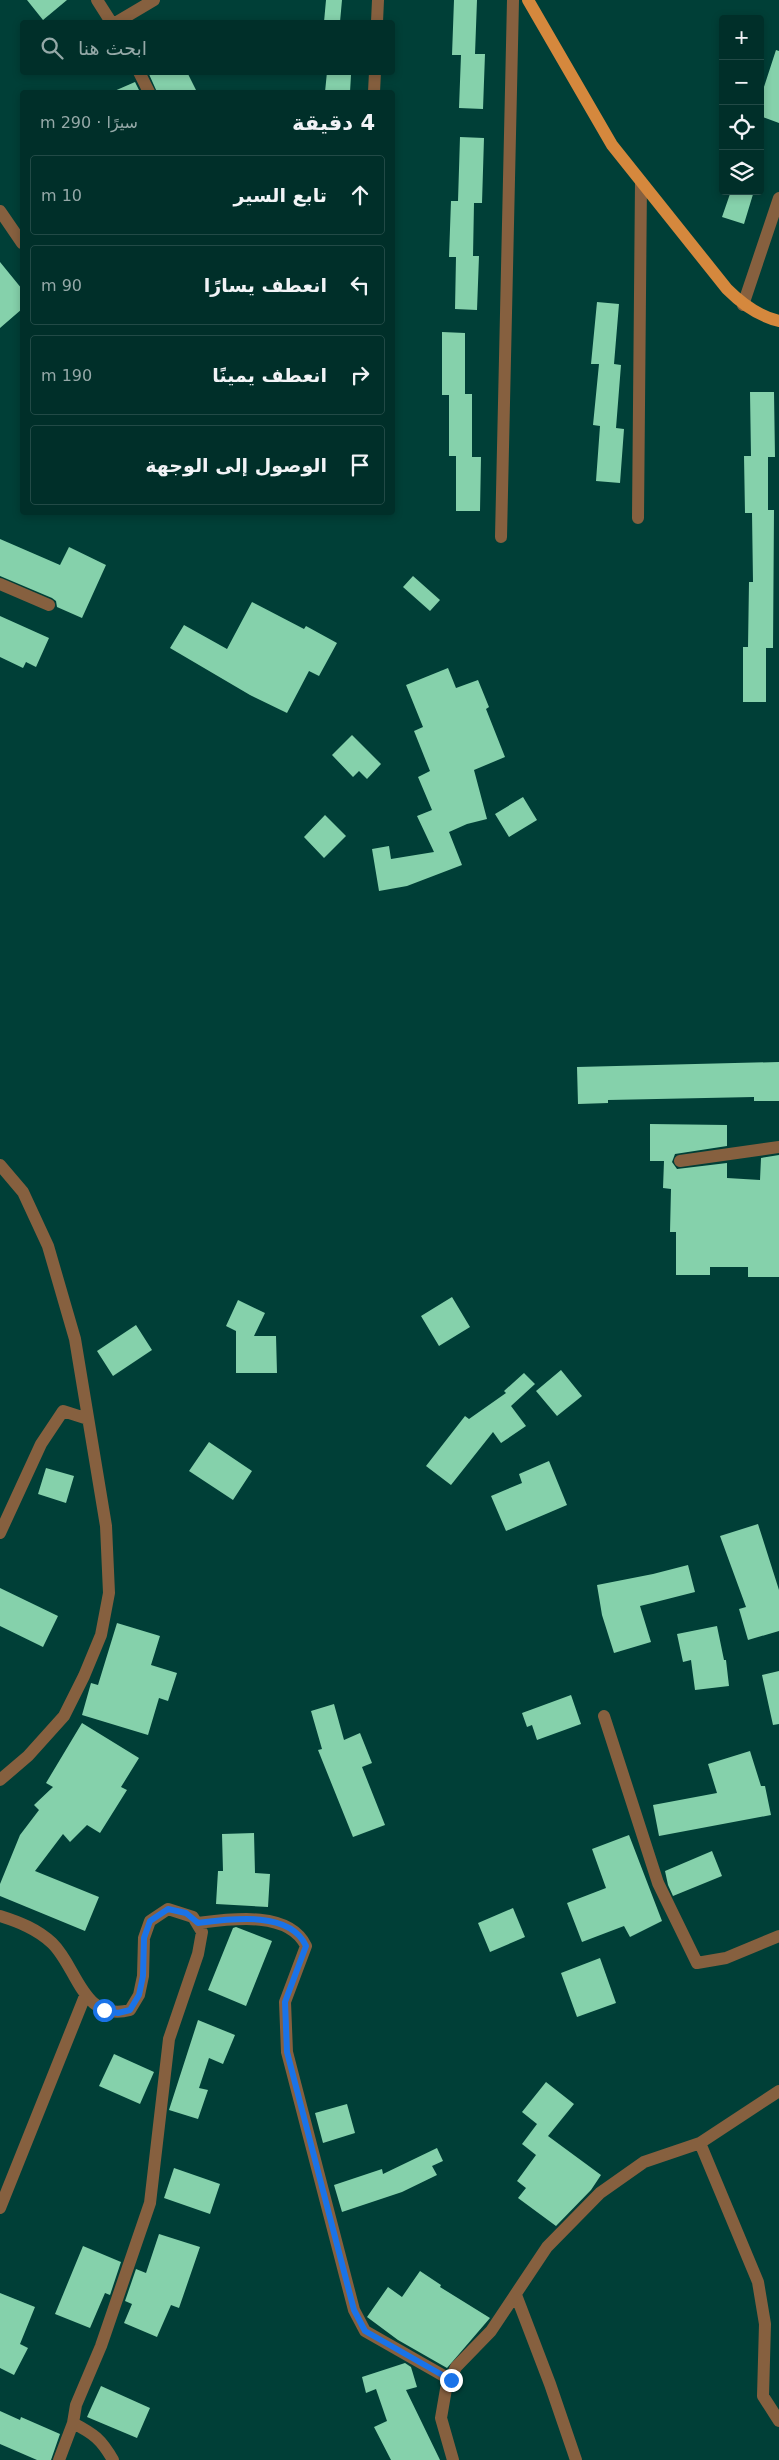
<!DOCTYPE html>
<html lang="ar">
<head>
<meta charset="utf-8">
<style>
	:root { --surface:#002f29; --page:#0e3b35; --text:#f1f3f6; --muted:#95a9a8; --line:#224a46 }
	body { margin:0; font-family:"DejaVu Sans","Noto Sans Arabic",sans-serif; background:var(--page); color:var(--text); direction:rtl }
	.controls { position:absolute; right:15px; top:15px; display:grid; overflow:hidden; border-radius:5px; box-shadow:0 2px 8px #0003 }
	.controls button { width:45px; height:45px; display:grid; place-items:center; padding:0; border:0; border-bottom:1px solid var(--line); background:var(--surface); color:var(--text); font:25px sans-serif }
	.stop { position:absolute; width:15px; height:15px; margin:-11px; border:4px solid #1a73e8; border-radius:50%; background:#fff }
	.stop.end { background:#1a73e8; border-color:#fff; box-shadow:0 1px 5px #0008 }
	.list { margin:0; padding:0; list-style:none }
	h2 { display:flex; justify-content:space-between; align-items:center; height:65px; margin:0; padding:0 20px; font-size:21px }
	h2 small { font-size:16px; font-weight:400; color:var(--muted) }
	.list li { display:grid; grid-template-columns:32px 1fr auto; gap:15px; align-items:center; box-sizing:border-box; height:80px; margin:0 10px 10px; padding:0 10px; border:1px solid var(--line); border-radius:5px }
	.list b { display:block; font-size:19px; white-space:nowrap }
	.list em { font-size:16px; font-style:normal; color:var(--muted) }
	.icon { flex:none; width:28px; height:28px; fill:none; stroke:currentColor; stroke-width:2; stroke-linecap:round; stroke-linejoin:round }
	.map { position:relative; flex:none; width:779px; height:2460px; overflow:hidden; direction:ltr }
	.search { position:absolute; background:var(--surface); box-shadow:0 2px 8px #0003; left:20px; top:20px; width:375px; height:55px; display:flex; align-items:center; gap:12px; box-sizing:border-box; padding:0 18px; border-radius:5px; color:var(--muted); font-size:19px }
	.panel { position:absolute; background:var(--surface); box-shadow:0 2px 8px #0003; left:20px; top:90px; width:375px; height:425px; border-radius:5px; direction:rtl }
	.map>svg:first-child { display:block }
	.building { fill:#85d1ab }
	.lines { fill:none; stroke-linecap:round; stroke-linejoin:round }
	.minor { stroke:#86603f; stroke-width:12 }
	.major { stroke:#d5883d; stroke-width:12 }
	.route { stroke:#1a73e8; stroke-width:6 }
</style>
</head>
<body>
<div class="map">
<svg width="779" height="2460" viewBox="0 0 779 2460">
	<rect width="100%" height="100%" fill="#003f37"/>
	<path class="building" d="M27,0H67L43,20Z
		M326,0H342L340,22H324Z
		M454,0H477L475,54H485L483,109L459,108L461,55H452Z
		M776,50L779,51V123L760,116V99Z
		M148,72H187L197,92H157Z
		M327,72L351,75L350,92H325Z
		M135,82L140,92H112Z
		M460,137L484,138L482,203H474L473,256H479L477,310L455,309L456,257H449L451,201H458Z
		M731,191H754L744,224L722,217Z
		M0,262L22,289V309L0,328Z
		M597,302L619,304L614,364L621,365L616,428L624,429L620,483L596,481L600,426L593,425L599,364H591Z
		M442,332L465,333V394H472V457H481L480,511H456V456H449V395H442Z
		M750,392H774L775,457H768V510H774L773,648H766V702H743V647H748L749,582H753L752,513H745L744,456H751Z
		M0,539L60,565L69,547L106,565L82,618L57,607L56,601L52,598L0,576Z
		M413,576L440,600L430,611L403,587Z
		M252,602L304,629L306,626L337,643L319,676L309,671L287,713L250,695L170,648L184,625L227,649Z
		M0,616L49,638L36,667L26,662L23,668L0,657Z
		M448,668L456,688L478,680L489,707L486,709L505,757L474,770L487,819L467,824L449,832L462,865L407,886L379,891L372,849L389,846L391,859L434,852L417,816L432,810L418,777L430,771L414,731L423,727L406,685Z
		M352,735L381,764L367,779L359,771L353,777L332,755Z
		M523,797L537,820L509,837L495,814Z
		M325,815L346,836L324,858L304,837Z
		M779,1062V1101H754V1097L608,1100V1103L578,1104L577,1067Z
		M650,1124L727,1125V1146L675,1154L672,1162L677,1169L727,1163V1178L760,1180L761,1158L779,1155V1277H748V1267H710V1275H676V1232H670L671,1189L663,1188L664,1161H650Z
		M452,1297L470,1327L439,1346L421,1316Z
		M238,1300L265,1313L254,1336H276L277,1373H236V1331L226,1326Z
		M136,1325L152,1350L113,1376L97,1351Z
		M561,1370L582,1396L557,1416L536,1391Z
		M524,1373L535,1384L511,1406L526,1426L501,1443L493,1432L451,1485L426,1466L465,1416L469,1419L506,1393L504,1391Z
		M209,1442L252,1471L233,1500L189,1471Z
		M549,1461L567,1505L506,1531L491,1496L522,1483L519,1474Z
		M46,1468L74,1476L66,1503L38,1494Z
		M758,1524L779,1590V1631L748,1640L739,1609L746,1607L720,1536Z
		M688,1565L695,1592L640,1606L651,1642L614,1653L602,1615L597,1585L653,1574Z
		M0,1588L58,1616L43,1647L0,1626Z
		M117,1623L160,1636L151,1665L177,1673L168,1701L159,1698L148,1735L82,1715L91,1683L98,1685Z
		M717,1626L724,1660H726L729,1686L695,1690L691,1660L683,1662L677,1634Z
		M779,1671V1724L773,1725L762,1675Z
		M571,1695L581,1724L537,1740L532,1725L527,1727L522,1713Z
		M334,1704L344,1740L360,1733L372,1763L362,1767L385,1825L353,1837L318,1750L322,1749L311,1711Z
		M82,1723L139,1758L121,1787L127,1790L100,1833L87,1825L70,1842L63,1834L35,1871L99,1897L85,1931L0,1896V1884L20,1835L39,1810L34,1805L53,1787L46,1783Z
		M750,1751L761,1786H765L771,1815L659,1836L653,1805L717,1793L708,1764Z
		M254,1833L255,1873L270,1874L268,1907L216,1904L218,1871H223L222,1834Z
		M629,1835L662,1921L630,1937L624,1926L582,1942L567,1903L606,1888L592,1849Z
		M712,1851L722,1876L673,1896L668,1885L665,1871Z
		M513,1908L525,1937L490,1952L478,1923Z
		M236,1927L272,1941L246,2006L208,1990L233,1928Z
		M600,1958L616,2003L577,2017L561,1973Z
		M198,2020L235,2035L223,2064L209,2058L199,2088L208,2090L198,2119L169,2110Z
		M114,2054L154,2072L140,2104L99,2086Z
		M546,2082L574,2104L548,2136L601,2175L591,2190L556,2226L518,2198L526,2188L517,2181L536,2155L522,2144L537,2124L522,2112Z
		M347,2104L355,2133L323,2143L315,2113Z
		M437,2148L443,2161L432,2166L437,2175L402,2192L342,2212L334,2185L382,2169L383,2174Z
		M174,2168L220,2184L210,2214L164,2198Z
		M159,2234L200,2247L179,2308L171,2305L157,2337L124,2323L132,2304L125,2301L136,2269L146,2273Z
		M83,2246L121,2262L110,2295L105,2293L90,2328L55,2314Z
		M420,2271L441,2285L440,2287L490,2318L447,2368L398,2340L367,2317L388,2287L402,2297Z
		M0,2293L35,2307L20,2344L28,2348L14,2375L0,2368Z
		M405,2363L411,2367L417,2387L406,2390L440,2460H391L374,2427L387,2421L376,2389L366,2393L362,2377Z
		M101,2386L150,2408L137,2438L87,2417Z
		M0,2411L20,2420L21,2417L60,2434L51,2460H37L0,2444Z"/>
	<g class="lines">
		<path class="minor" d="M97,0L111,22
			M117,22L154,0
			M377,22L378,0
			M139,72L149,92
			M374,92L375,72
			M0,211L22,243
			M743,305L779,198
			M638,518L641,182
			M501,537L513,0
			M0,584L49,605
			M680,1161L779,1147
			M0,1165L23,1192L48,1246L75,1339L106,1526L109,1593L101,1635L84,1676L64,1716L28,1756L0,1780
			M0,1533L41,1444L63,1411L88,1419
			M604,1716L658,1883L697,1963L726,1958L779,1936
			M0,1916C19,1922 37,1929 52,1943C78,1968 82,2022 130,2010L139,1995L143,1976L144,1938L150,1921L168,1909L193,1917L202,1932L198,1954L169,2039L150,2203L101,2346L76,2405L73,2423L59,2460
			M198,1923C230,1919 289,1910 306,1946L285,2002L287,2052L354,2310L365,2331L451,2380
			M700,2143L758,2282L765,2324L763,2396L779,2421
			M0,2208L85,1996
			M516,2295L550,2384L576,2460
			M73,2423C94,2434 101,2439 113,2460
			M453,2460L441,2418L446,2389L456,2367L491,2331L547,2247L600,2193L644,2162L700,2143L779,2091"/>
		<path class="major" d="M528,0L612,145L727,289C742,304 758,316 779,321"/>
	</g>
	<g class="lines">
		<path class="route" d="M104,2010L118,2013L130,2010L139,1995L143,1976L144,1938L150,1921L168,1909L186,1913L198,1923C230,1919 290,1910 306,1946L285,2002L287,2052L354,2310L365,2331L451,2380"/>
	</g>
</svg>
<div class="controls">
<button>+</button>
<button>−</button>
<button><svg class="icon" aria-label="locate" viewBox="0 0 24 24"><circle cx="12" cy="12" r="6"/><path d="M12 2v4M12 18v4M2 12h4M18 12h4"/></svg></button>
<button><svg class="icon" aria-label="layers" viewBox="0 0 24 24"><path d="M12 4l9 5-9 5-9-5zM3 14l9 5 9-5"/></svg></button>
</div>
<div class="stop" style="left:104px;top:2010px"></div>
<div class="stop end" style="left:451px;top:2380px"></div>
<div class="search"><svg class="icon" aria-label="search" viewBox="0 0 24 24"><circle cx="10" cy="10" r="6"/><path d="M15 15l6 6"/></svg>ابحث هنا</div>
<section class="panel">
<h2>4 دقيقة<small>سيرًا · 290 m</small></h2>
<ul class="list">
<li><svg class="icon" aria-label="ahead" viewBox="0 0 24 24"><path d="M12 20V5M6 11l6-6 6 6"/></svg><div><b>تابع السير</b></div><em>10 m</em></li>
<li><svg class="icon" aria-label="left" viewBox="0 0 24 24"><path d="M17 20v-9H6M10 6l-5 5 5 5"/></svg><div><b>انعطف يسارًا</b></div><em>90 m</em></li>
<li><svg class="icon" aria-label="right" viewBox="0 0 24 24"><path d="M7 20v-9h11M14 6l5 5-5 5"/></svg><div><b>انعطف يمينًا</b></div><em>190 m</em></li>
<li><svg class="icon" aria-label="arrive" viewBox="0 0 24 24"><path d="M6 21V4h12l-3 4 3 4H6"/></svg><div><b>الوصول إلى الوجهة</b></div></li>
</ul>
</section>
</div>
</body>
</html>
